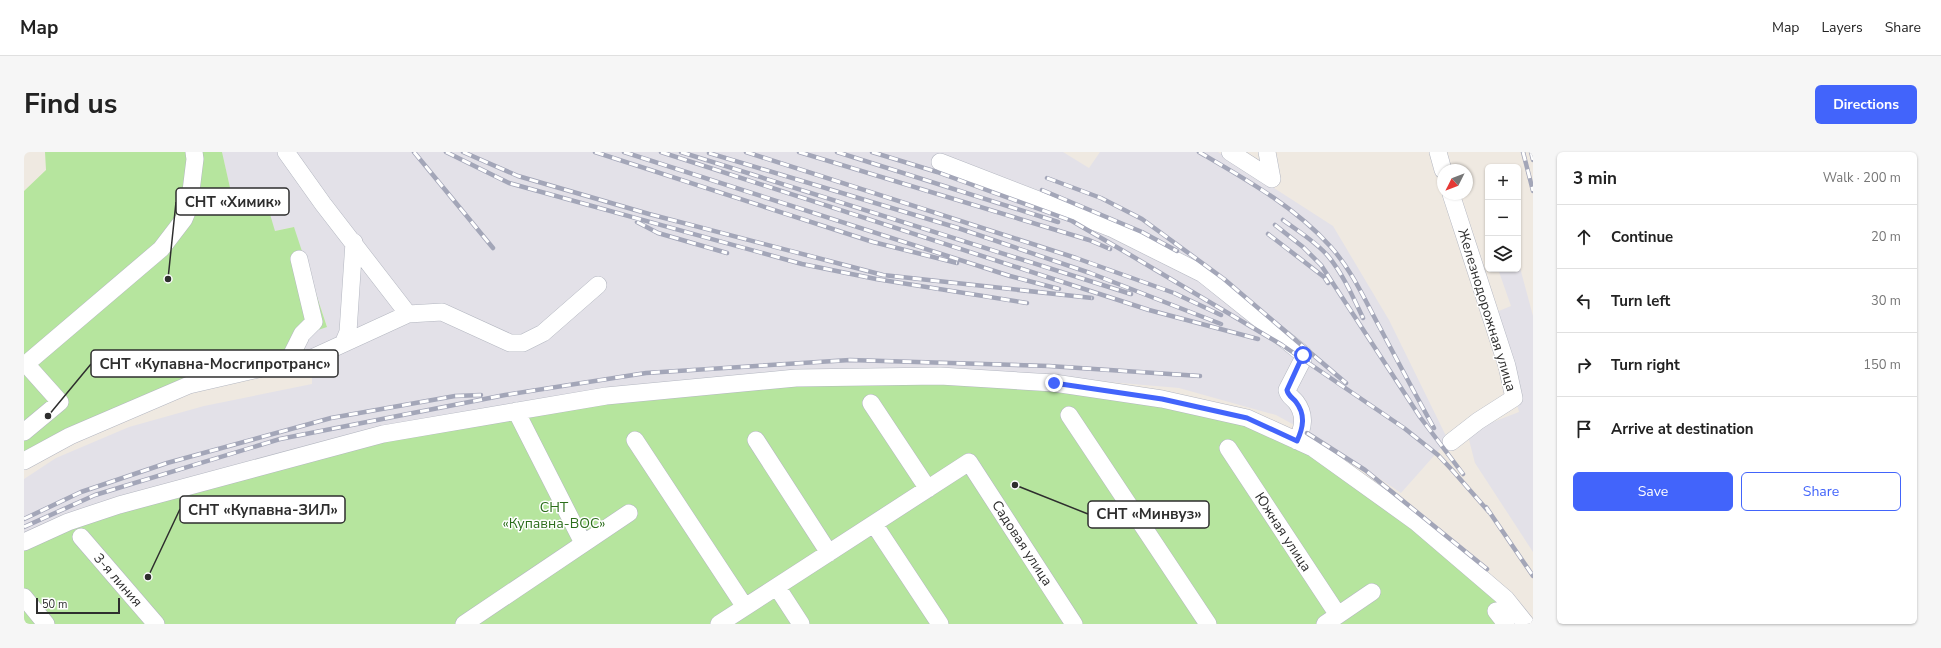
<!DOCTYPE html>
<html lang="en">
<head>
<meta charset="utf-8">
<style>
	:root { --surface:#fff; --page:#f6f6f6; --text:#222; --muted:#767676; --line:#e0e0e0; --accent:#4264fb }
	body { margin:0; font-family:"Nunito Sans",sans-serif; background:var(--page); color:var(--text) }
	.controls { position:absolute; right:12px; top:12px; display:grid; overflow:hidden; border-radius:6px; box-shadow:0 1px 3px #0004 }
	.controls button { width:36px; height:36px; display:grid; place-items:center; padding:0; border:0; border-bottom:1px solid var(--line); background:var(--surface); color:var(--text); font:20px sans-serif }
	.compass { position:absolute; left:1413px; top:12px; width:36px; height:36px; border-radius:50%; background:var(--surface); box-shadow:0 1px 3px #0004; rotate:228deg }
	.scale { position:absolute; left:12px; bottom:10px; width:84px; box-sizing:border-box; padding-left:4px; border:2px solid #2e2e2e; border-top:0; font-size:11px; line-height:14px; white-space:nowrap; color:#2e2e2e; -webkit-text-stroke:3px #fff; paint-order:stroke }
	.stop { position:absolute; width:12px; height:12px; margin:-9px; border:3px solid #4264fb; border-radius:50%; background:#fff }
	.stop.end { background:#4264fb; border-color:#fff; box-shadow:0 1px 4px #0008 }
	.list { margin:0; padding:0; list-style:none }
	h2 { display:flex; justify-content:space-between; align-items:center; height:52px; margin:0; padding:0 16px; font-size:17px }
	h2 small { font-size:13px; font-weight:400; color:var(--muted) }
	.list li { display:grid; grid-template-columns:26px 1fr auto; gap:12px; align-items:center; box-sizing:border-box; height:64px; padding:0 16px; border-top:1px solid var(--line) }
	.list b { display:block; font-size:15px; white-space:nowrap }
	.list em { font-size:13px; font-style:normal; color:var(--muted) }
	.actions { display:flex; gap:8px; padding:12px 16px }
	.actions a { flex:1; padding:9px 0; border:1px solid var(--accent); border-radius:6px; text-align:center; font-size:14px; color:var(--accent) }
	.actions .main { background:var(--accent); color:#fff }
	.icon { flex:none; width:22px; height:22px; fill:none; stroke:currentColor; stroke-width:2; stroke-linecap:round; stroke-linejoin:round }
	.map { position:relative; flex:none; width:1509px; height:472px; overflow:hidden; border-radius:6px }
	header { display:flex; align-items:center; gap:24px; box-sizing:border-box; height:56px; padding:0 20px; background:var(--surface); border-bottom:1px solid var(--line) }
	header strong { font-size:19px }
	nav { display:flex; gap:22px; margin-inline-start:auto; font-size:14px }
	.intro { display:flex; align-items:center; justify-content:space-between; box-sizing:border-box; height:96px; padding:0 24px }
	h1 { margin:0; font-size:28px }
	.button { padding:10px 18px; border-radius:6px; background:var(--accent); color:#fff; font-size:14px; font-weight:700 }
	main { display:flex; gap:24px; padding:0 24px }
	aside { flex:1; background:var(--surface); border-radius:6px; box-shadow:0 1px 3px #0004 }
	.map>svg:first-child { display:block }
	.industrial { fill:#e3e1e8 }
	.green { fill:#b6e59e }
	.lines { fill:none; stroke-linecap:round; stroke-linejoin:round }
	.minor-casing { stroke:#b4b7c1; stroke-width:18 }
	.minor { stroke:#fff; stroke-width:17 }
	.rail-casing { stroke:#a3a6b8; stroke-width:4.5 }
	.rail { stroke:#fff; stroke-width:3; stroke-dasharray:9; stroke-linecap:butt }
	.route { stroke:#4264fb; stroke-width:5 }
	.labels { text-anchor:middle; dominant-baseline:central; stroke-width:3; stroke-linejoin:round; paint-order:stroke }
	.street-label { font-size:14px; fill:#2e2e2e; stroke:#fff }
	.park-label { font-size:14px; fill:#2c6e1b; stroke:#fff }
	.leader { fill:none; stroke:#2e2e2e; stroke-width:1.5 }
	.callout-dot { fill:#2e2e2e; stroke:#fff; stroke-width:1.5 }
	.callout { fill:#fff; stroke:#2e2e2e; stroke-width:1.5 }
	.callout-label { font-size:15px; text-anchor:middle; font-weight:bold; fill:#2e2e2e }
</style>
</head>
<body>
<header>
<strong>Map</strong>
<nav><a>Map</a><a>Layers</a><a>Share</a></nav>
</header>
<div class="intro"><h1>Find us</h1><a class="button">Directions</a></div>
<main>
<div class="map">
<svg width="1509" height="472" viewBox="0 0 1509 472">
	<rect width="100%" height="100%" fill="#efe9e1"/>
	<path class="industrial" d="M198,0H1039L1065,16L1076,0H1194L1309,74L1365,168L1424,288L1377,341L1303,291L1252,263L1155,236L934,217L663,228L375,274L0,382V327L32,306L105,275L180,254L288,232V206L281,201L280,191L282,182L303,174L269,75L251,79L209,50Z
		M1495,112L1509,164V400L1451,311L1443,280L1495,260L1470,161L1487,154L1474,117H1494Z"/>
	<path class="green" d="M21,0H198L209,49L240,42L251,79L270,75L303,175L282,182L284,190L280,191L281,201L165,233L0,309V39L22,18Z
		M916,224L1138,247L1289,296L1392,370L1502,472H0V390L212,322L566,246Z"/>
	<g class="lines">
		<defs>
			<path id="minor" d="M262,0L299,52L384,162
				M1206,0L1248,27
				M1243,0L1248,27
				M1414,0L1419,18
				M916,10L1087,76L1179,122L1279,202V207L1263,238C1264,244 1269,246 1272,250C1282,263 1279,276 1273,289
				M319,192L324,180L330,90
				M264,210L278,182L290,170L275,107
				M847,251L904,337
				M492,259L559,391
				M1045,263L1184,472
				M0,280L36,250L2,212L137,97L160,67L165,55L171,7L170,0
				M611,288L721,455
				M732,288L805,401
				M1427,290L1454,269L1490,246L1483,214L1427,42
				M1204,296L1314,463
				M0,309L46,284L165,233L264,210L288,206L384,162L418,160L486,191H499L519,181L574,133
				M850,372L916,472
				M57,385L132,472
				M0,390L44,370L95,353L359,282L582,244L772,226L916,224L1030,231L1138,247L1223,266L1289,296L1392,370L1482,447L1502,472
				M753,435L777,472
				M0,445L22,472
				M1472,459L1482,472
				M440,472L605,361
				M695,472L945,310L1050,472
				M1301,472L1348,440"/>
		</defs>
		<use href="#minor" class="minor-casing"/>
		<use href="#minor" class="minor"/>
		<defs>
			<path id="rail" d="M390,0L469,96
				M422,0L485,31L778,112L852,127L1003,151
				M439,0L494,24L625,62L859,123L1068,146
				M571,0L849,90L933,111
				M600,0L986,124L1035,137
				M637,0L1125,158L1234,187
				M657,0L1107,142
				M722,0L1052,106L1150,141L1197,163
				M775,0L1065,88L1086,97
				M813,0L1034,70
				M848,0L913,20L1048,69L1108,104L1258,193L1380,276L1414,303L1429,319L1465,360
				M1175,0C1221,27 1270,54 1306,94C1327,117 1340,146 1355,174C1373,208 1391,242 1410,276
				M1499,0L1509,39
				M1507,0L1509,8
				M685,1L934,76L1066,121L1197,172
				M1023,26L1077,46L1118,67L1200,127L1322,231
				M1018,38L1118,80L1153,99
				M1259,68C1274,79 1292,90 1304,104C1319,122 1329,145 1339,166
				M613,70L634,81L703,101
				M1251,73L1279,95L1297,113L1396,265L1439,322
				M1244,82L1300,125L1304,131
				M1283,281L1341,318L1463,417
				M1462,355L1509,424
				M0,367L57,340L143,311L307,266L431,244L457,243
				M0,375L71,343L256,287L481,243L622,221L826,208L1025,214L1176,224"/>
		</defs>
		<use href="#rail" class="rail-casing"/>
		<use href="#rail" class="rail"/>
	</g>
	<g class="lines">
		<path class="route" d="M1030,231L1138,247L1223,266L1273,289C1279,276 1282,263 1272,250C1269,246 1264,244 1263,238L1279,203"/>
	</g>
	<g class="labels">
		<g class="street-label">
			<text transform="translate(1463 158) rotate(73)">Железнодорожная улица</text>
			<text transform="translate(1259 380) rotate(57)">Южная улица</text>
			<text transform="translate(998 391) rotate(57)">Садовая улица</text>
			<text transform="translate(94 428) rotate(49)">3-я линия</text>
		</g>
		<g class="park-label">
			<text x="530" y="355">СНТ<tspan x="530" dy="16">«Купавна-ВОС»</tspan></text>
		</g>
	</g>
	<path class="leader" d="M144 127L152 50M24 264L67 212M124 425L156 357M991 333L1064 362"/>
	<g class="callout-dot">
		<circle cx="144" cy="127" r="4"/>
		<circle cx="24" cy="264" r="4"/>
		<circle cx="124" cy="425" r="4"/>
		<circle cx="991" cy="333" r="4"/>
	</g>
	<g class="callout">
		<rect x="152" y="36" width="113" height="27" rx="4"/>
		<rect x="67" y="198" width="247" height="27" rx="4"/>
		<rect x="156" y="344" width="165" height="27" rx="4"/>
		<rect x="1064" y="349" width="121" height="27" rx="4"/>
	</g>
	<g class="callout-label">
		<text x="209" y="55">СНТ «Химик»</text>
		<text x="191" y="217">СНТ «Купавна-Мосгипротранс»</text>
		<text x="239" y="363">СНТ «Купавна-ЗИЛ»</text>
		<text x="1125" y="367">СНТ «Минвуз»</text>
	</g>
</svg>
<div class="controls">
<button>+</button>
<button>−</button>
<button><svg class="icon" aria-label="layers" viewBox="0 0 24 24"><path d="M12 4l9 5-9 5-9-5zM3 14l9 5 9-5"/></svg></button>
</div>
<svg class="compass" viewBox="-18 -18 36 36"><path d="M0-13l5 13h-10z" fill="#e53935"/><path d="M0 13l5-13h-10z" fill="#767676"/></svg>
<div class="scale">50 m</div>
<div class="stop" style="left:1279px;top:203px"></div>
<div class="stop end" style="left:1030px;top:231px"></div>
</div>
<aside>
<h2>3 min<small>Walk · 200 m</small></h2>
<ul class="list">
<li><svg class="icon" aria-label="ahead" viewBox="0 0 24 24"><path d="M12 20V5M6 11l6-6 6 6"/></svg><div><b>Continue</b></div><em>20 m</em></li>
<li><svg class="icon" aria-label="left" viewBox="0 0 24 24"><path d="M17 20v-9H6M10 6l-5 5 5 5"/></svg><div><b>Turn left</b></div><em>30 m</em></li>
<li><svg class="icon" aria-label="right" viewBox="0 0 24 24"><path d="M7 20v-9h11M14 6l5 5-5 5"/></svg><div><b>Turn right</b></div><em>150 m</em></li>
<li><svg class="icon" aria-label="arrive" viewBox="0 0 24 24"><path d="M6 21V4h12l-3 4 3 4H6"/></svg><div><b>Arrive at destination</b></div></li>
</ul>
<div class="actions"><a class="main">Save</a><a>Share</a></div>
</aside>
</main>
</body>
</html>
